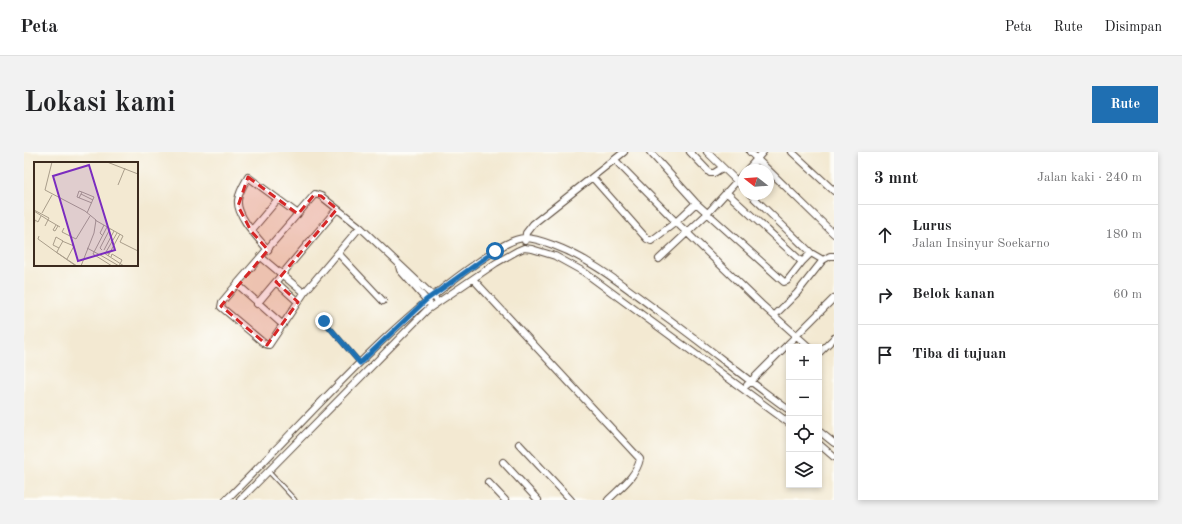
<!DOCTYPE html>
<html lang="id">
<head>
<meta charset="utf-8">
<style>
	:root { --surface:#fff; --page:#f2f2f2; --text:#202124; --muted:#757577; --line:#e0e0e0; --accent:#1f6fb2 }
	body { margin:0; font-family:"Old Standard TT",serif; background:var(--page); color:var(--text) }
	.controls { position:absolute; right:12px; bottom:12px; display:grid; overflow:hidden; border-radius:0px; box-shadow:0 2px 6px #0003 }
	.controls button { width:36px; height:36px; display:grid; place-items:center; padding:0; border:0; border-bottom:1px solid var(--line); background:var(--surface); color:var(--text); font:20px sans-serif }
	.compass { position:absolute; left:714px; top:12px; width:36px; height:36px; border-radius:50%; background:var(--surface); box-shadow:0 2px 6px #0003; rotate:287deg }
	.stop { position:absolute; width:12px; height:12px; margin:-9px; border:3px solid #1f6fb2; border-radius:50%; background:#fff }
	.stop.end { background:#1f6fb2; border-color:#fff; box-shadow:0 1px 4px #0008 }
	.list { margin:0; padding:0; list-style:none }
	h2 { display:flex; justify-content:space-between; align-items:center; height:52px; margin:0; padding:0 16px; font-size:17px }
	h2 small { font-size:13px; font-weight:400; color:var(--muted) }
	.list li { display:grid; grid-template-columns:26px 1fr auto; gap:12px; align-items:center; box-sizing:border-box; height:60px; padding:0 16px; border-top:1px solid var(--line) }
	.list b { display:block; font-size:15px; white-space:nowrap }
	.list p { margin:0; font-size:13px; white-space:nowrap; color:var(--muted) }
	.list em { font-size:13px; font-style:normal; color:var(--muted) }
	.icon { flex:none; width:22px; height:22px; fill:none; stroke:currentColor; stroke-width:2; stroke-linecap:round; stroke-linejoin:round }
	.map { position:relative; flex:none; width:810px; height:348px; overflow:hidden; border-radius:0px }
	header { display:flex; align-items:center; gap:24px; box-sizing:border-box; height:56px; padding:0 20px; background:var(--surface); border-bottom:1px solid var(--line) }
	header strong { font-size:19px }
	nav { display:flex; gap:22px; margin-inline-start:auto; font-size:14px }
	.intro { display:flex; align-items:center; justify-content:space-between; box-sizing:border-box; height:96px; padding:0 24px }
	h1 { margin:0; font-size:28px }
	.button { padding:10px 18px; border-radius:0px; background:var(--accent); color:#fff; font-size:14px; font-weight:700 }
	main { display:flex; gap:24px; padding:0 24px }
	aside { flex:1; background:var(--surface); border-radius:0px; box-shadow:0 2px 6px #0003 }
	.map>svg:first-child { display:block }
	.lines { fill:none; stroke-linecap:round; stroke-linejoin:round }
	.lane-casing { stroke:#574739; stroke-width:5 }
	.street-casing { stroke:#574739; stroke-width:8 }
	.lane { stroke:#fff; stroke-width:3 }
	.street { stroke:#fff; stroke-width:6 }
	.route { stroke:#1f6fb2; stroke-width:5 }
	.marked { fill:#d62828; fill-opacity:0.2; stroke:#d62828; stroke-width:3; stroke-dasharray:8 5; stroke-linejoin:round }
	.inset-road { fill:none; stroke:#a99d8a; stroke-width:1 }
	.view { fill:#7b2cbf; fill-opacity:0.15; stroke:#7b2cbf; stroke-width:2 }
	.inset-edge { fill:none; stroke:#3b2a1e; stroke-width:2 }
</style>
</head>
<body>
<header>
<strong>Peta</strong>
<nav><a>Peta</a><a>Rute</a><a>Disimpan</a></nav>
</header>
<div class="intro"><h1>Lokasi kami</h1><a class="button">Rute</a></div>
<main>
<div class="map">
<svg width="810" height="348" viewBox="0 0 810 348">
	<rect width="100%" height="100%" fill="#fdfcf7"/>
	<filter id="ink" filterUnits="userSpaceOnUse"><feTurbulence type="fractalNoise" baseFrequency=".025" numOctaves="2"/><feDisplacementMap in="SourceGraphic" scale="8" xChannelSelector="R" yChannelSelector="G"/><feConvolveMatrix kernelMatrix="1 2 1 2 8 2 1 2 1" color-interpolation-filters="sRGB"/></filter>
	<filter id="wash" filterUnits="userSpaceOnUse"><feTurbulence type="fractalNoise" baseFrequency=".012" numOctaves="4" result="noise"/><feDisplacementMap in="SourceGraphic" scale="16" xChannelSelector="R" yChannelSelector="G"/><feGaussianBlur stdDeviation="0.9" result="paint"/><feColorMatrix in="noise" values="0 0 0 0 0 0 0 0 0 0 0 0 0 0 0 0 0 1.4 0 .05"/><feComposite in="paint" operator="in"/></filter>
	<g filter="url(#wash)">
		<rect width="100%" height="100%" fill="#f3e9d2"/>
	</g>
	<g filter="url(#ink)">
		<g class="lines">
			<defs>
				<path id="lane" d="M300,169L336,211
					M244,319L271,348"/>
				<path id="street" d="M626,0L672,51L760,130L763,129L778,110
					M666,0L686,21H690L698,16
					M683,0L720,36
					M726,0L810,82
					M768,0L810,39
					M591,8L652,70L737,152L785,195
					M723,18L739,0
					M569,26L623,87L627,89L652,70L672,51
					M702,40L778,110L787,101
					M726,42L787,101L799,108L806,104H810
					M227,79L254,47
					M501,89L502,81L509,72L600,0
					M244,98C234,86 212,64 214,48C215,40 220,32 224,25L274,62
					M314,101L359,149
					M237,105L280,141
					M635,107L683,62L720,21
					M375,114L376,118L405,151
					M449,127L616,307C612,325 596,336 584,348
					M252,130L274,150
					M213,132L198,150L197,155L241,192L245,193L280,141L336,75
					M233,152L313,57
					M751,163L773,141L799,108
					M259,173L213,132L291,42L297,44L336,75L411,146
					M795,201L810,186
					M723,233L810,146
					M795,279L810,291
					M495,292L547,348
					M795,292L810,305
					M479,310L514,348
					M464,330L481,348
					M202,348C285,266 360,174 457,108C470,100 485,87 501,86C510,86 521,90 529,93C570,108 603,137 638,162C681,193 722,227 765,258
					M216,348L403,158L472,111L493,99L500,96L508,97L531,104L560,120L765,271"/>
			</defs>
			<use href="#lane" class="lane-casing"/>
			<use href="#street" class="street-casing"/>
			<use href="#lane" class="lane"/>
			<use href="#street" class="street"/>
		</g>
	</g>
	<g class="lines" filter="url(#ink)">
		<path class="route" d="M300,169L336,211L402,148L471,99"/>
	</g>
	<path class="marked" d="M224,25L274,62L290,43L297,44L313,57L252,130L274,150L243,193L197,154L244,98L227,79L214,54Z"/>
	<g transform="translate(10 10)">
		<rect width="104" height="104" fill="#f3e9d2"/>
		<path class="inset-road" d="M18,0L11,28L51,49L62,58L60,71L47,104M73,0L104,12M84,23L91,6M48,30L45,29L43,35L58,41M47,32L59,38M45,36L48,30L60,35L53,51M0,48L15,56L14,58L0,49M8,51L18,33M61,58L89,74L86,80L104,89M22,63L19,68L21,69L24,64M11,64L14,58L26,65M0,65L1,58L4,60L7,54M73,65L59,92L78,104M30,66L28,70L42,77L56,54M5,74L4,77L22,90M69,74L66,71L70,63M28,79L40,84L33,97M53,86L68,94M68,88L66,86L76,67M70,88L80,69M23,90L25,86L19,83L22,75L29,79L25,86M70,91L90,104M75,92L72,90L83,71M68,94L85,104L88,98L78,92L77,95M74,94L86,72M42,104L22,90L43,104"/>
		<path class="view" d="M55,3L81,88L44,99L19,14Z"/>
		<rect width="104" height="104" class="inset-edge"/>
	</g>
</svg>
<div class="controls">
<button>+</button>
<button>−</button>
<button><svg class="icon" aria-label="locate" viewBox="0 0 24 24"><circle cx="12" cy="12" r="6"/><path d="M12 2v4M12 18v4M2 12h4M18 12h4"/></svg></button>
<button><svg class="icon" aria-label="layers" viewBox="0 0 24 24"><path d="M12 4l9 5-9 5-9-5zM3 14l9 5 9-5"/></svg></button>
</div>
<svg class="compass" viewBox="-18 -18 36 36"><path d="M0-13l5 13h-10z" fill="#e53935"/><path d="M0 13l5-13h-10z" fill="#757577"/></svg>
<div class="stop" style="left:471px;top:99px"></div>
<div class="stop end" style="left:300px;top:169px"></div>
</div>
<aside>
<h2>3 mnt<small>Jalan kaki · 240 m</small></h2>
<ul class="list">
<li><svg class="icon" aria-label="ahead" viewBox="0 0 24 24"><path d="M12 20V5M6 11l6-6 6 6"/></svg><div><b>Lurus</b><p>Jalan Insinyur Soekarno</p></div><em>180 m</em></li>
<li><svg class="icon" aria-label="right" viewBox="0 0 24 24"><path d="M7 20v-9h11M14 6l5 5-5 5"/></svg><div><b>Belok kanan</b></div><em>60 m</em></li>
<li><svg class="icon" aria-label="arrive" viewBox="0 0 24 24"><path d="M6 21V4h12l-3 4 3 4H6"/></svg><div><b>Tiba di tujuan</b></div></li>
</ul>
</aside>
</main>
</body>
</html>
